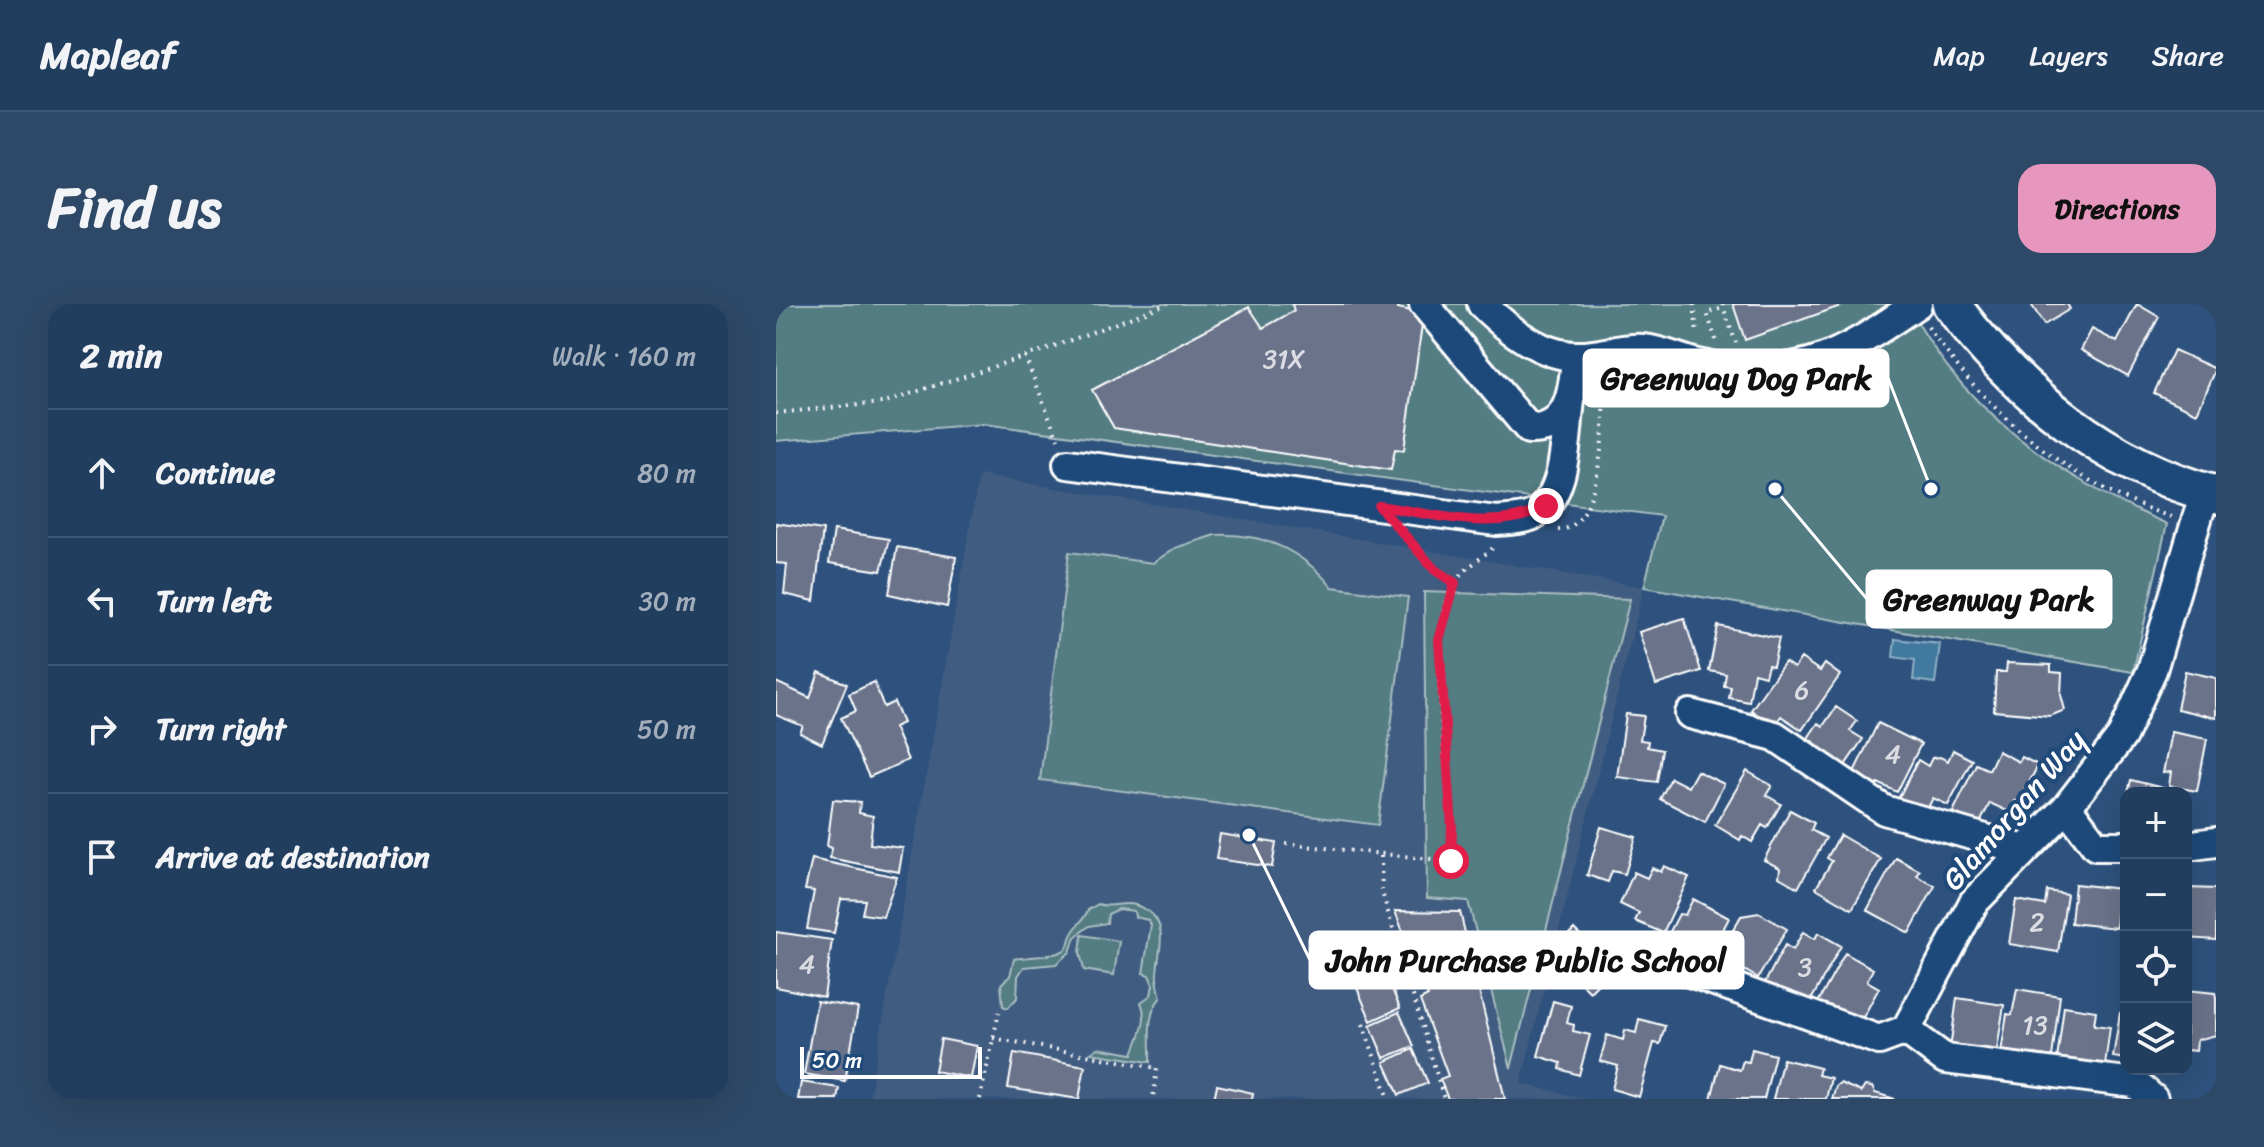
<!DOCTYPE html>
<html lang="en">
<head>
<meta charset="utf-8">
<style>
	:root { --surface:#223e5e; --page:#2e4967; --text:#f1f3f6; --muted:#a2aebc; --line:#3f5773; --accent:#e797bd }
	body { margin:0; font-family:Sriracha,sans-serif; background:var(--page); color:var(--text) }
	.controls { position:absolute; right:24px; bottom:24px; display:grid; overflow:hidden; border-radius:16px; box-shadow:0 8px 32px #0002 }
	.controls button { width:72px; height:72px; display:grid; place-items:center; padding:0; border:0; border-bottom:2px solid var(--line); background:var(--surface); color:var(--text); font:40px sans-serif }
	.scale { position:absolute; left:24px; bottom:20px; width:182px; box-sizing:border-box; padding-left:8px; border:4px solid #fff; border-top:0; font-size:22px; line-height:28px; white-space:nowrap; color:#fff; -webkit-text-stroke:6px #1f4a7a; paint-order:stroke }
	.stop { position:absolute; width:24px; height:24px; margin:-18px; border:6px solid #e11d48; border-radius:50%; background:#fff }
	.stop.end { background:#e11d48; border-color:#fff; box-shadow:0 2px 8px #0008 }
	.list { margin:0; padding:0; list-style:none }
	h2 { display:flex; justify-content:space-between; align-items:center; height:104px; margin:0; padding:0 32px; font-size:34px }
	h2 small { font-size:26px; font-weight:400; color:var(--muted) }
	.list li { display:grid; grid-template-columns:52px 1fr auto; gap:24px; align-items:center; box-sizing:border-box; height:128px; padding:0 32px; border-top:2px solid var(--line) }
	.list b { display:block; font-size:30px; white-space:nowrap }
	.list em { font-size:26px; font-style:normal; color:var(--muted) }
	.icon { flex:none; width:44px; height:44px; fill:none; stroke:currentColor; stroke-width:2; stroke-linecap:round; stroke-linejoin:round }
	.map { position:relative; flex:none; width:1440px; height:795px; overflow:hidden; border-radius:24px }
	header { display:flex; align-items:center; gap:48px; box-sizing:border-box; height:112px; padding:0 40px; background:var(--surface); border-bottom:2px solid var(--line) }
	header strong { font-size:38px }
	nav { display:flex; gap:44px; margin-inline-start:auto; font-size:28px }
	.intro { display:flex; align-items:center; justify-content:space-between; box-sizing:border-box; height:192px; padding:0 48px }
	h1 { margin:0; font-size:56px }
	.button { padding:20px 36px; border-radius:24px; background:var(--accent); color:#111; font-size:28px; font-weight:700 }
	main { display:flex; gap:48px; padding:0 48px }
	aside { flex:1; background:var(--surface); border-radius:24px; box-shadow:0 8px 32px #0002 }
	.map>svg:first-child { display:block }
	.built { fill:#405c81 }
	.green { fill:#537c83; stroke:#a9bec1; stroke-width:2 }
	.water { fill:#437a9f; stroke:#8eafc5; stroke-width:2 }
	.building { fill:#6a738a; stroke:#fff; stroke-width:2 }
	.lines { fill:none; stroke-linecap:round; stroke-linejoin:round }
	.minor-casing { stroke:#fff; stroke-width:34 }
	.major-casing { stroke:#fff; stroke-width:42 }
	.path { stroke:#fff; stroke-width:4; stroke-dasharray:2 6; stroke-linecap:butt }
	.minor { stroke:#1f4a7a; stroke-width:28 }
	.major { stroke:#1f4a7a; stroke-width:36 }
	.route { stroke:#e11d48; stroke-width:10 }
	.labels { text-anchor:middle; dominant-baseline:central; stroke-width:8; stroke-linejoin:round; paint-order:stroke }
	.number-label { font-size:26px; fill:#dadce2 }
	.street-label { font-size:30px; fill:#fff; stroke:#1f4a7a }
	.leader { fill:none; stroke:#fff; stroke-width:3 }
	.callout-dot { fill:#fff; stroke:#1f4a7a; stroke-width:3 }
	.callout { fill:#fff; stroke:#fff; stroke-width:3 }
	.callout-label { font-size:32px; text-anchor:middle; font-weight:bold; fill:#111 }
</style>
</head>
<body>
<header>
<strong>Mapleaf</strong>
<nav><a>Map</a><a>Layers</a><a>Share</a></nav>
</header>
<div class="intro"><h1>Find us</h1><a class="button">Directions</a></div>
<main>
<aside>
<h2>2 min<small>Walk · 160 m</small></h2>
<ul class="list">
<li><svg class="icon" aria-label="ahead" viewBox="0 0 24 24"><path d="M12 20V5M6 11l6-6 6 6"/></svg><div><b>Continue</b></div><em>80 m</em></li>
<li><svg class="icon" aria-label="left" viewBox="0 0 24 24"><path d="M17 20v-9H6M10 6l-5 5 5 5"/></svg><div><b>Turn left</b></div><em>30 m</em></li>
<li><svg class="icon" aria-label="right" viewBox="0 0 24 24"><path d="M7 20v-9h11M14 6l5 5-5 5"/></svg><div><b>Turn right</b></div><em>50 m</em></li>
<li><svg class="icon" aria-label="arrive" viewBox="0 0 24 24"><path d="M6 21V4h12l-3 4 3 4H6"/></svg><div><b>Arrive at destination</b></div></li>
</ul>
</aside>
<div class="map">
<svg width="1440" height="795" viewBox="0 0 1440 795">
	<rect width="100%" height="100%" fill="#2e527d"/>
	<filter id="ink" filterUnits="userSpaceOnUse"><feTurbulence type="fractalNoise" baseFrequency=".0125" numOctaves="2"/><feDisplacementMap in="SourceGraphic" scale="16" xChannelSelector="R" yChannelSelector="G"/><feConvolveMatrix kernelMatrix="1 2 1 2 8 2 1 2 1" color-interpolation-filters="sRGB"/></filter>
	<g filter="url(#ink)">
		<path class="built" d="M203,171L868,283L745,779L809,795H93Z"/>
		<path class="green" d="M0,0H1132C1184,106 1286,175 1391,220L1357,368L868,283L886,212L208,120L0,137Z
			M439,231C488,229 525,246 556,283L632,293L602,521L264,476L293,248L377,259L399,244Z
			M648,288L854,295L735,764L692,597L651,594Z
			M322,600C334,605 347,597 359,601C396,613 383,641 381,669C380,677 383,685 385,693C369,711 375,736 374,758L315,749L322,744L357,750C363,732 373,717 365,698L375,691L377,681L373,671L367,669L375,621L372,616L359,613L358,607L343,605L332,610L331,619L313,622L299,633L294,648L280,660L248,663L242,672L241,694L232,704L227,702L225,680L234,672L238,655C248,653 283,653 291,644C293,641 293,635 295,632C299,622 307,618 312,606Z
			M306,631L343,637L338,671L308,666L304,649Z"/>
		<path class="water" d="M1119,335L1164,340L1159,379L1137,376L1139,356L1117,353Z"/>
		<path class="building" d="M516,0H622V4L639,8L646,21L628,146L619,145L615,166L338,124L316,86L473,3L487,24L518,7Z
			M957,0H1070L969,36Z
			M1255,0H1291L1294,5L1268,21Z
			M1361,0L1383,13L1352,72L1305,46L1316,25L1341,38Z
			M1398,46L1440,65L1421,109L1378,89Z
			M0,219L47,226L38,297L8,290L11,260L0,259Z
			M58,226L113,235L105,267L53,259Z
			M121,243L180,253L171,303L113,290Z
			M908,314L925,367L880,381L863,328Z
			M942,322L1003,334L997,362L992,361L989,372L978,369L973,398L953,394L955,383L948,382L950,370L933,367Z
			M1025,354L1044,367L1049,360L1064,371L1026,426L1005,412L998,422L975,406L1009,358L1018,364Z
			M1231,359L1275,361V368L1286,369L1285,391L1289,406L1274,412L1218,407L1220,368H1230Z
			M1409,367L1440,374V414L1401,405Z
			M43,368L71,380L46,440L24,429L27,422L0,411V378L34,394Z
			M98,378L108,403L118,398L127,419L118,423L132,456L93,473L65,414L80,407L73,390Z
			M1060,403L1081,417L1074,427L1087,435L1063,470L1036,452L1043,442L1032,434L1042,419L1047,422Z
			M850,410L868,412L864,436L872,437L871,443L886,446L881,478L841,473Z
			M1102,419L1145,440L1121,488L1102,479L1098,486L1075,474Z
			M1395,428L1431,435L1421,487L1393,482L1395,468L1387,469Z
			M1177,446L1196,456L1172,501L1157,494L1147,513L1120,499L1142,456L1152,462L1156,454L1164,453L1172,457Z
			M1222,447L1243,458L1246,453L1262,461L1244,497H1239L1233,508L1214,499L1203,521L1177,508L1200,460L1213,466Z
			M921,467L948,480L929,518L884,495L895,474L912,483Z
			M971,467L996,482L990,491L1005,500L991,524L986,521L976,538L966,532L964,536L939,521Z
			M1355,476L1403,488V489H1352Z
			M57,496L84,498L83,509L97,512L94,540L127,544L123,568L54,554L56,544L51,542Z
			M1014,506L1038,519L1035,526L1050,534L1022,584L1003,573L1004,564L988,556Z
			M825,523L860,533L849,570L836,567L832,578L811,571Z
			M444,530L500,539L496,563L440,555Z
			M1064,531L1105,555L1076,605L1040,584L1056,557L1051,554Z
			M1120,554L1144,567L1141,572L1159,582L1133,629L1091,606Z
			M36,555L121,573L107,613L86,610L89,596L65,595L58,629L31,625L38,587L29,586Z
			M888,562L913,573L887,629L859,617L863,609L844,600L858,568L871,574L876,564L885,568Z
			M1299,580L1344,585L1340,624L1295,619Z
			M1413,584L1440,585V636L1410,634Z
			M1271,587L1291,590L1282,648L1233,640L1240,596L1269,601Z
			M917,595L953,614L938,643L923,635L920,641L911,636L905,648L888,639L903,610L909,611Z
			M619,607L684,608L729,795H672L664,775L672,772L644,696L652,692Z
			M983,609L1011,625L982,674L968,666L962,674L936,663L965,612Z
			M798,625L821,648L825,647L830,656L827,662L834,668L814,688L774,649Z
			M0,628L56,636L48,693L0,683Z
			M1027,628L1039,635L1042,629L1065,642L1034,698L1014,687L1009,696L986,684L1009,641L1017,646Z
			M1069,649L1097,665L1091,677L1103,684L1084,719L1040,702Z
			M610,671L624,704L595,717L581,684Z
			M1241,685L1284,692L1276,753L1257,750L1256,756L1224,755L1231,710L1236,711Z
			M1410,686L1439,689L1440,693V731L1421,736L1420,747L1410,746Z
			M1181,694L1228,701L1220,752L1174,745Z
			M41,697L82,704L69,777L28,770Z
			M777,697L795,702L791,719L798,721L797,727L814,731L803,771L784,765L785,759L762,752Z
			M1288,702L1320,707L1318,721L1334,723L1329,761L1307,758L1306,767L1280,763Z
			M623,708L638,742L608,754L594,721Z
			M1344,709H1350V755L1337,753Z
			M863,715L889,722L884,740L878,739L863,793L836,785L842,762L824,757L831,731L847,736L849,726L860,729Z
			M165,735L201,742L195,774L159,767Z
			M637,745L652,779L623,791L608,758Z
			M976,745L999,751L988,795H935L944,760L964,766L967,757L973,758Z
			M238,749L309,762L303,795L232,784Z
			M1007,755L1044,764L1042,771L1055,774L1050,795H997Z
			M25,778L63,784L61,795H22Z
			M1064,779L1085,788L1089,782L1096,783L1099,789L1119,795H1056L1060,782Z
			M441,781L477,789L476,795H438Z"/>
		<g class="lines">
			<defs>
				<path id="minor" d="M648,0L753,125C794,127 798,85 800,52
					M706,0C730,24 765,52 801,52C823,53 845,43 867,45C887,47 907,57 926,61C1027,76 1060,55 1141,0
					M292,160L720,217C732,216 746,216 757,211C792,193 789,131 794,97
					M914,410L999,432L1108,506L1248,546
					M1291,503L1320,542H1350
					M1410,542L1440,538
					M886,658L1103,736L1130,726
					M1130,726L1198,598L1291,503L1346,432L1376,366L1429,188
					M1130,726L1169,755L1358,779L1377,795"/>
				<path id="major" d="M1175,0C1241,89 1331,162 1440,191"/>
			</defs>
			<use href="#minor" class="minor-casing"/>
			<use href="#major" class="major-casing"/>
			<path class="path" d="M918,0L921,30
				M946,0L960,39
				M1152,23C1213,111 1293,179 1395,213
				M940,36L931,9L947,4
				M249,52L282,135
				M0,109L106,99L271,45L391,0
				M782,226C829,225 827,109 830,75
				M629,231L659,266L679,279
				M510,540L675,557C678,483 645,342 678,280C686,266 707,253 719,242
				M605,552L606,588L668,795
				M587,720L613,795
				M217,734L381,764L377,795
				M204,795L223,708"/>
			<use href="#minor" class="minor"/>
			<use href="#major" class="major"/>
		</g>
	</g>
	<g class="lines" filter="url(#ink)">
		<path class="route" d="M675,557L676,523L663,336L679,279L659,266L603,202C655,209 723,231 770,202"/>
	</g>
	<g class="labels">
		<g class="number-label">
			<text x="508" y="55">31X</text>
			<text x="1026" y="386">6</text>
			<text x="1117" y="450">4</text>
			<text x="1261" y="618">2</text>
			<text x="31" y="660">4</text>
			<text x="1029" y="663">3</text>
			<text x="1259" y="721">13</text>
		</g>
		<g class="street-label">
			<text transform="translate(1238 506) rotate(-49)">Glamorgan Way</text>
		</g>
	</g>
	<path class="leader" d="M1155 185L1112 74M999 185L1091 295M473 531L534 656"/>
	<g class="callout-dot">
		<circle cx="1155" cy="185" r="8"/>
		<circle cx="999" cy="185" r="8"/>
		<circle cx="473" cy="531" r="8"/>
	</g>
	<g class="callout">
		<rect x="808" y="46" width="304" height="56" rx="8"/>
		<rect x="1091" y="267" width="244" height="56" rx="8"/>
		<rect x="534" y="628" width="433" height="56" rx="8"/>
	</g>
	<g class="callout-label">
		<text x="960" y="85">Greenway Dog Park</text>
		<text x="1213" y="306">Greenway Park</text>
		<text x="750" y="667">John Purchase Public School</text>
	</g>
</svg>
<div class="controls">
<button>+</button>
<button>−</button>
<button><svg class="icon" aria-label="locate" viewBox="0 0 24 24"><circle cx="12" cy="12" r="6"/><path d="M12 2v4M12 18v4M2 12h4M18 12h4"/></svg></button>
<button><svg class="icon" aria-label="layers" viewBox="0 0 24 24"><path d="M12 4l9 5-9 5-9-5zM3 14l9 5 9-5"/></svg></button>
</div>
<div class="scale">50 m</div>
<div class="stop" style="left:675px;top:557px"></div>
<div class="stop end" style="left:770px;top:202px"></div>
</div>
</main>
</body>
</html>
